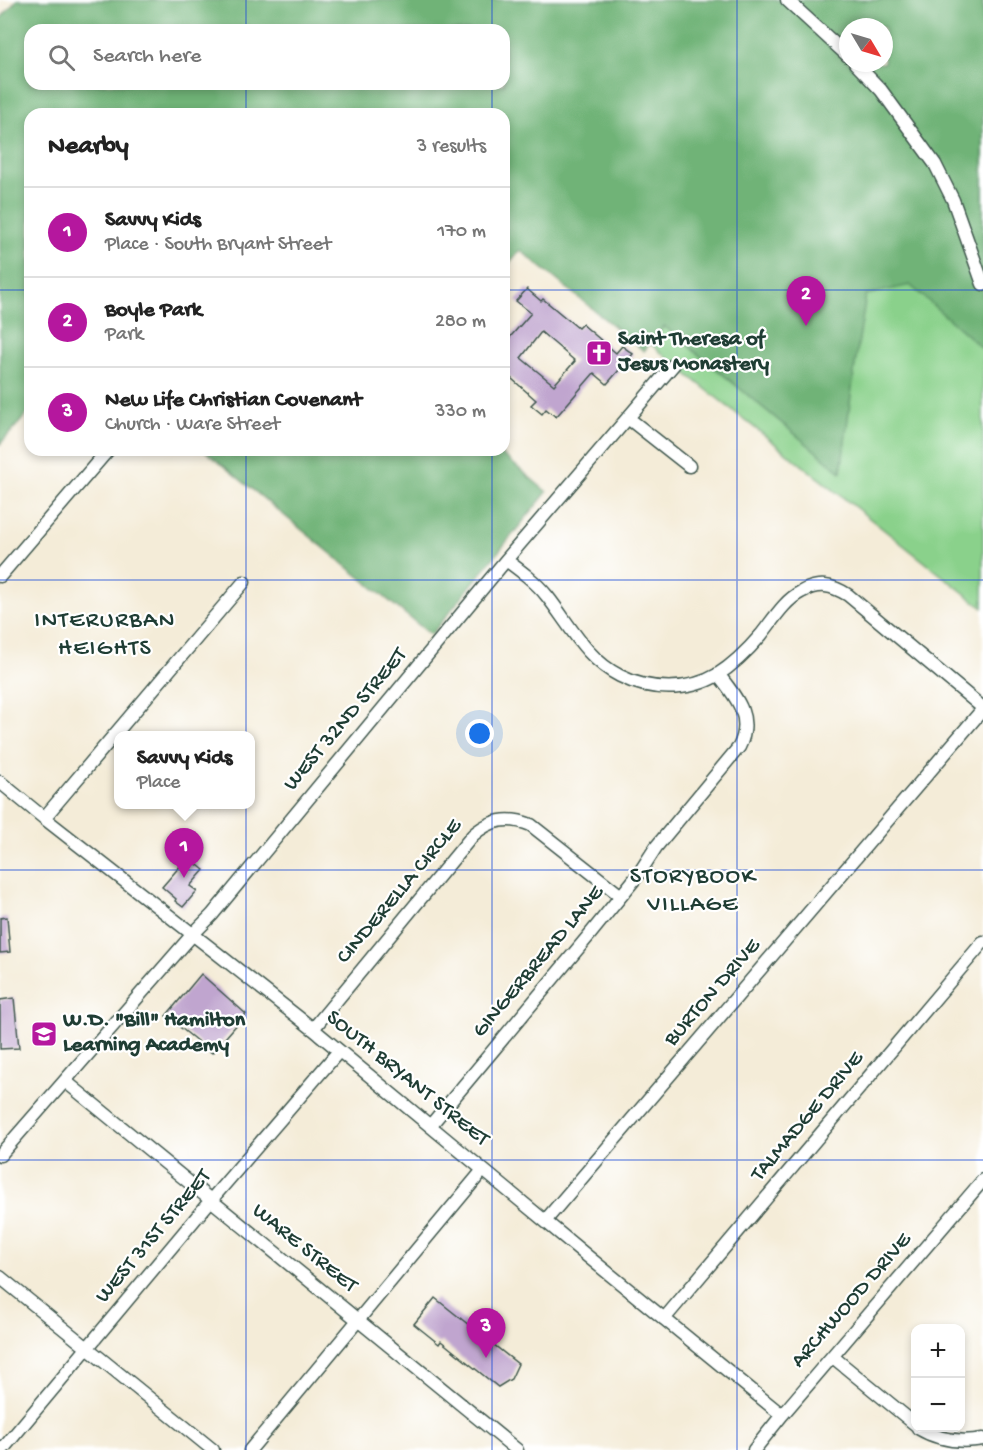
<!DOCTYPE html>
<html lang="en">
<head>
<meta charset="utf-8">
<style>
	:root { --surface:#fff; --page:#f2f2f2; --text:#222; --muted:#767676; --line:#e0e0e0; --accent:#b5179e }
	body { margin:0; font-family:"Gochi Hand",sans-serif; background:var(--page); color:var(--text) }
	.controls { position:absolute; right:18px; bottom:18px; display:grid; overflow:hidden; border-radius:12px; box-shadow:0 3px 9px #0003 }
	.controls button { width:54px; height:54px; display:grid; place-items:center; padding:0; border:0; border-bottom:2px solid var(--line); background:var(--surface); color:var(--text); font:30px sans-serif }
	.compass { position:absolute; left:839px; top:18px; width:54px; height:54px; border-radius:50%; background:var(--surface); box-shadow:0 3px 9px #0003; rotate:128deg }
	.you { position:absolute; left:480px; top:734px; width:21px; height:21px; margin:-15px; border:4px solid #fff; border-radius:50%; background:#1a73e8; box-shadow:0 0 0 9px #1a73e833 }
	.badge { display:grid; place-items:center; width:39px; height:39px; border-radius:50%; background:var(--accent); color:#fff; font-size:20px; font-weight:700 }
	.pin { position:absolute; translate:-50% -50px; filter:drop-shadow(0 2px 3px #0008) }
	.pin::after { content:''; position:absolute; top:32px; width:21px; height:18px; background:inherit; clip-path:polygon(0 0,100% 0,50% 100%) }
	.popup { position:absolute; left:114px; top:731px; width:141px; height:78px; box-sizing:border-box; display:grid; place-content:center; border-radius:12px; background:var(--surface); filter:drop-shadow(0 2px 4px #0005); font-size:20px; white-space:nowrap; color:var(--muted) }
	.popup b { font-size:22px; color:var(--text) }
	.popup::after { content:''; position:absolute; left:50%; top:100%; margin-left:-12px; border:12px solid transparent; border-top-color:var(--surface) }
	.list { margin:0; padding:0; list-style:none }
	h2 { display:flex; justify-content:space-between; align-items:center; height:78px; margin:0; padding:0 24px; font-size:26px }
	h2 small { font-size:20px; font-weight:400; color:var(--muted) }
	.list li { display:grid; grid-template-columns:39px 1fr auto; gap:18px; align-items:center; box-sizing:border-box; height:90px; padding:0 24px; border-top:2px solid var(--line) }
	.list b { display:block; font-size:22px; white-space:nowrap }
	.list p { margin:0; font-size:20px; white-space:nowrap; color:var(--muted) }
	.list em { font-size:20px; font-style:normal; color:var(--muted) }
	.icon { flex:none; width:33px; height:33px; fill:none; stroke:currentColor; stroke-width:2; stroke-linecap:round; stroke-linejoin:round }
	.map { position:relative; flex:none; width:983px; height:1450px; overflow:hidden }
	.search { position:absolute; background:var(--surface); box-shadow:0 3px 9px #0003; left:24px; top:24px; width:486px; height:66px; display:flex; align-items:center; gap:15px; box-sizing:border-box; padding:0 21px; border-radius:18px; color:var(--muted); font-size:22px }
	.panel { position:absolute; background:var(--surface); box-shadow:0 3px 9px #0003; left:24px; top:108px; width:486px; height:348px; border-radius:18px }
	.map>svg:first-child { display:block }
	.green { fill:#8ad18b; stroke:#548760; stroke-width:1.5; fill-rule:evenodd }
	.forest { fill:#6fb377; stroke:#477856; stroke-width:1.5; fill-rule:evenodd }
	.building { fill:#c0a5cf; fill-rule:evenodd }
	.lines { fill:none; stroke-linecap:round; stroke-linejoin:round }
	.minor-casing { stroke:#3f574d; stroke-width:15 }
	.minor { stroke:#fff; stroke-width:12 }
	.grid { fill:none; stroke:#1d4ed8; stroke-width:1.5; stroke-opacity:0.55 }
	.labels { text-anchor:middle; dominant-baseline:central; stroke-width:4.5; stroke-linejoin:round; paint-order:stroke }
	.poi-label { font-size:22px; font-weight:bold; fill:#1f3d34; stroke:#fff; text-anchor:start }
	.street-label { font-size:22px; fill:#1f3d34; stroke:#fff }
	.neighbourhood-label { font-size:24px; letter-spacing:1.5px; fill:#1f3d34; stroke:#fff }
</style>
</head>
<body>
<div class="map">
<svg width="983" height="1450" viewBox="0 0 983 1450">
	<rect width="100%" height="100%" fill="#fff"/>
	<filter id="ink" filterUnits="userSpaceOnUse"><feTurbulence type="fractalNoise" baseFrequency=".0167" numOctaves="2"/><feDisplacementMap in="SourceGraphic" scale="12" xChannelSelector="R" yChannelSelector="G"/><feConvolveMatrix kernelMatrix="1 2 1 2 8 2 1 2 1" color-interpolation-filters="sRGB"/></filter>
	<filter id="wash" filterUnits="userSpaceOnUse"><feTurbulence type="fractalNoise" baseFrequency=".008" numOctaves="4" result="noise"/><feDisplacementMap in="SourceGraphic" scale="24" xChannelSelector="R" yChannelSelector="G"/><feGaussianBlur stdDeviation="1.35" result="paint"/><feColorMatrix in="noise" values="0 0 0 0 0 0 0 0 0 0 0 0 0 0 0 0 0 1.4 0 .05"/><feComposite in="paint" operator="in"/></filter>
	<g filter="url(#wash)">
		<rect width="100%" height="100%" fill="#f4ecd8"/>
		<path class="green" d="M983,0V608L674,364L504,217V30ZM848,27H884V63H848Z"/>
		<path class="forest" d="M17,0H983V349L910,285L866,295L855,365L841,472L664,326L644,351L520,250L504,269V114H30V411L0,444V19ZM848,27H884V63H848ZM30,30H504V84H30Z
			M204,450H497L547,492L431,635Z"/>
		<g id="blocks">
			<path class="building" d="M527,289L541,301L543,299L578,328L582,324L616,353L622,346L633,354L607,384L594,373L556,417L546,409L542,414L531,405L536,400L504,372V344L531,313L516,301ZM541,332L575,361L554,385L521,358Z
				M188,857L204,870L190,886L197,891L183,907L175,901L176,899L162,887Z
				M7,917L10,952L0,953V918Z
				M201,974L246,1014L212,1053L166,1016Z
				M14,998L19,1048L0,1049V1000Z
				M435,1298L518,1364L511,1379L498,1387L441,1341L439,1344L414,1324Z"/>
		</g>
	</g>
	<g filter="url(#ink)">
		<use href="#blocks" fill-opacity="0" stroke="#3f574d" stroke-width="1.5"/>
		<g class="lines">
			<defs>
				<path id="minor" d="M787,0L848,56
					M855,63L881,90L935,164L953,200L983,284
					M628,418L689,466
					M506,560C521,571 536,582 547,596C570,625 586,659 620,676C649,691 689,692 717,675C733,665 749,649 761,635C773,620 785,600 801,592C819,582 832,585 848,595L983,708
					M0,576L108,450
					M0,782L44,818L218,954L313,1029L586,1255L782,1415
					M44,818L244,582
					M313,1029L473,835C491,819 509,816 531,825L621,896
					M65,1081L517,1450
					M430,1126L591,933L638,875L656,847L739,747C754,717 736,697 718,674
					M0,1155L193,934L212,915L506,560L674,364
					M545,1221L983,709
					M0,1277L213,1450
					M664,1319L983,942
					M833,1357L916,1425
					M918,1428C938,1440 960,1443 983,1439
					M2,1450L211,1200L339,1051
					M250,1450L483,1170
					M754,1450L782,1415L983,1180"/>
			</defs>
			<use href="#minor" class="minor-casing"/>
			<use href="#minor" class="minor"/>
		</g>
	</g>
	<path class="grid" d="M246,0V30M492,0V30M737,0V1450M246,84V114M492,84V114M0,290H30M504,290H983M246,450V1450M492,450V1450M0,580H983M0,870H983M0,1160H983"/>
	<defs>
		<symbol id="church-square" viewBox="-11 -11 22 22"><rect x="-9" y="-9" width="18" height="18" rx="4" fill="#b5179e" stroke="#fff"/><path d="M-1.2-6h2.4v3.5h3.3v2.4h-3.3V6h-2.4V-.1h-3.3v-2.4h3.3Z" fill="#fff"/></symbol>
		<symbol id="school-square" viewBox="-11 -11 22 22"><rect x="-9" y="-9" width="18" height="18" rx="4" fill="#b5179e" stroke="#fff"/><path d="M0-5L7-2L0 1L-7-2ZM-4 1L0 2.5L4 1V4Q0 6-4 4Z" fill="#fff"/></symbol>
	</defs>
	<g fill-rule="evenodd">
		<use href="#church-square" x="584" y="338" width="30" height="30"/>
		<use href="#school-square" x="29" y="1019" width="30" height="30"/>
	</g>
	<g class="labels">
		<g class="poi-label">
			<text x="618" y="340">Saint Theresa of<tspan x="618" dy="25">Jesus Monastery</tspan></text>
			<text x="63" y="1021">W.D. "Bill" Hamilton<tspan x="63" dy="25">Learning Academy</tspan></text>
		</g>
		<g class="street-label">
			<text transform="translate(346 720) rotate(-50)">WEST 32ND STREET</text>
			<text transform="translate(400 892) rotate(-50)">CINDERELLA CIRCLE</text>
			<text transform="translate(539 962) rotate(-50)">GINGERBREAD LANE</text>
			<text transform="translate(713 993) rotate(-49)">BURTON DRIVE</text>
			<text transform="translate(407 1079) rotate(39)">SOUTH BRYANT STREET</text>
			<text transform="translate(808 1117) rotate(-50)">TALMADGE DRIVE</text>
			<text transform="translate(154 1237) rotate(-50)">WEST 31ST STREET</text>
			<text transform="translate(304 1249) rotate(39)">WARE STREET</text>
			<text transform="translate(852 1301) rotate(-49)">ARCHWOOD DRIVE</text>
		</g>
		<g class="neighbourhood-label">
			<text x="105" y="621">INTERURBAN<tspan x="105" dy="28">HEIGHTS</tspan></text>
			<text x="693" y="877">STORYBOOK<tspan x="693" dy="28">VILLAGE</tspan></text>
		</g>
	</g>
</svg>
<div class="controls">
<button>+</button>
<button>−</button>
</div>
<svg class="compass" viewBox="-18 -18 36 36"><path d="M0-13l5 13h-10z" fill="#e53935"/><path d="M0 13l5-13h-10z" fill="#767676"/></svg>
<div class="you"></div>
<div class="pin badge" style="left:184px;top:878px">1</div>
<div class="popup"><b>Savvy Kids</b>Place</div>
<div class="pin badge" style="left:806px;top:326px">2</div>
<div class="pin badge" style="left:486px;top:1358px">3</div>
<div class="search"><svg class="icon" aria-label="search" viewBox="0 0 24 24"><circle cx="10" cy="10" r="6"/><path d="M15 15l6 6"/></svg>Search here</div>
<section class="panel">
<h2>Nearby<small>3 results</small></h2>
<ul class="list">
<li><span class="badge">1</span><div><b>Savvy Kids</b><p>Place · South Bryant Street</p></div><em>170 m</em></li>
<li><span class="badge">2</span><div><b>Boyle Park</b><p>Park</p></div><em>280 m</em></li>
<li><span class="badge">3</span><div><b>New Life Christian Covenant</b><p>Church · Ware Street</p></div><em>330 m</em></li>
</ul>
</section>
</div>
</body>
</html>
